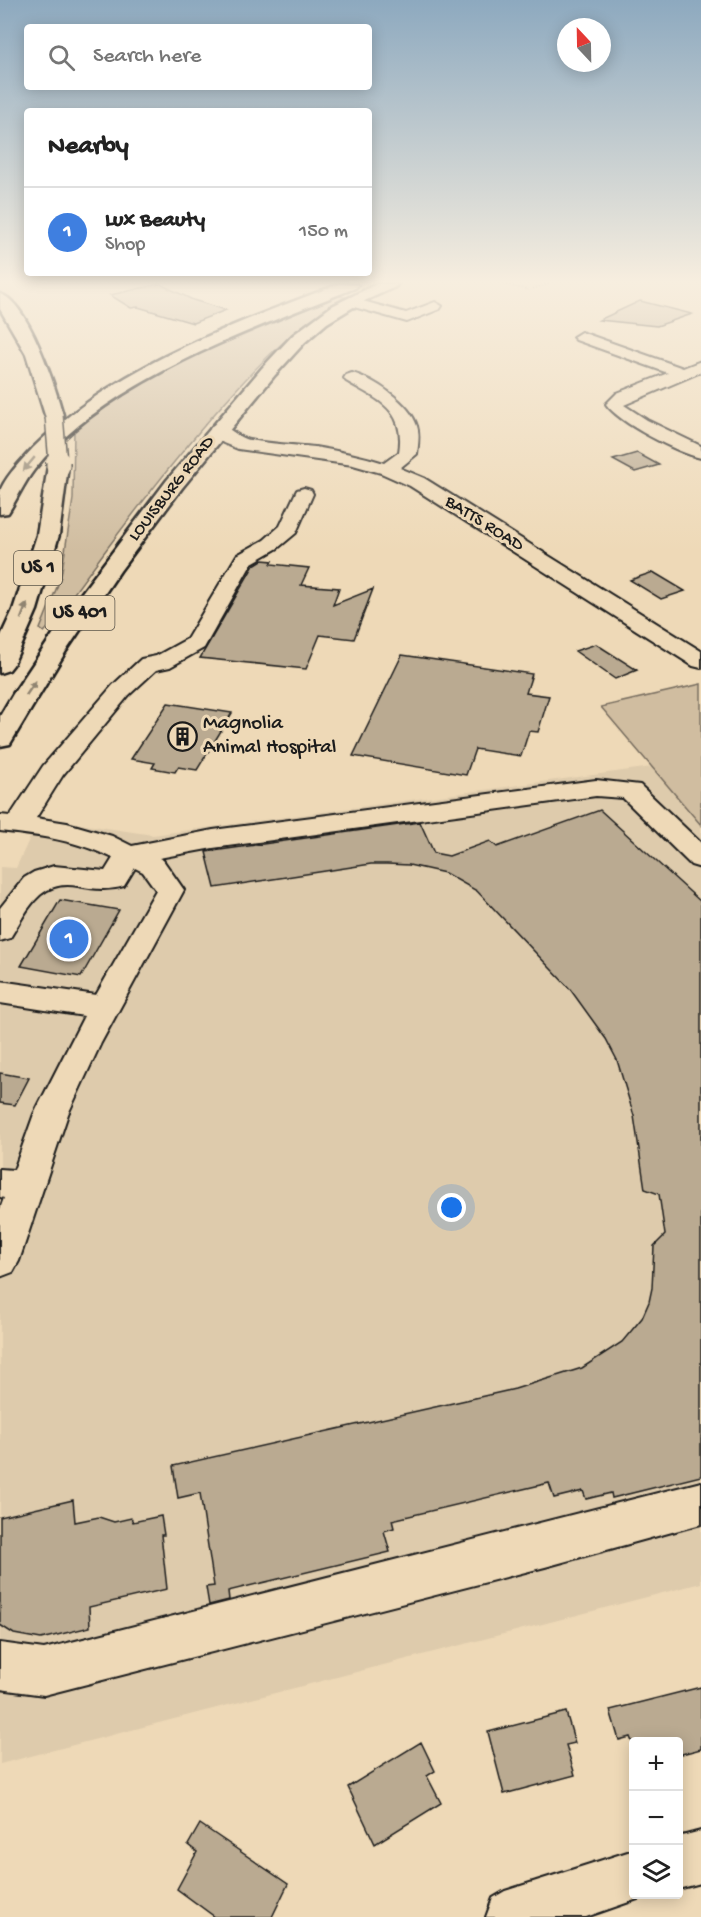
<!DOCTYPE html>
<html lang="en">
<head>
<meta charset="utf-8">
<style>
	:root { --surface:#fff; --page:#f2f2f2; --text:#222; --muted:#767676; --line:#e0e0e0; --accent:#1c1c1c }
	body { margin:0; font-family:"Gochi Hand",sans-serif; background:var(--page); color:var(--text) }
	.controls { position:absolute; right:18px; bottom:18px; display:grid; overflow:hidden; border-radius:6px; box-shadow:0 3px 15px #0003 }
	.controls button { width:54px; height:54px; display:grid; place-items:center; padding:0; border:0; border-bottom:2px solid var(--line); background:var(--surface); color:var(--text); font:30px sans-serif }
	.compass { position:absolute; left:557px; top:18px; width:54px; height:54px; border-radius:50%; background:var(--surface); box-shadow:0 3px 15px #0003; rotate:338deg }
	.you { position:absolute; left:452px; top:1208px; width:21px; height:21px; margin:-15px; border:4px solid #fff; border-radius:50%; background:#1a73e8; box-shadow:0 0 0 9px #1a73e833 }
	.badge { display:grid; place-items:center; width:39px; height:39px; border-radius:50%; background:var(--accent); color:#fff; font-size:20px; font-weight:700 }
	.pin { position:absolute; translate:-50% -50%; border:3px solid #fff; box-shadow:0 2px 6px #0006 }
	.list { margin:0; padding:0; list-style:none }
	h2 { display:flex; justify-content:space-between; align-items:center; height:78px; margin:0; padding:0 24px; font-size:26px }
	h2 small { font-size:20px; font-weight:400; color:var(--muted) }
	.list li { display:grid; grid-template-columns:39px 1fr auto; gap:18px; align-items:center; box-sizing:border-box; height:90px; padding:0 24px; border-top:2px solid var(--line) }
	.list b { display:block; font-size:22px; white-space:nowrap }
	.list p { margin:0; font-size:20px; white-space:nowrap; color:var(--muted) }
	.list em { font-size:20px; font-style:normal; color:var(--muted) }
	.icon { flex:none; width:33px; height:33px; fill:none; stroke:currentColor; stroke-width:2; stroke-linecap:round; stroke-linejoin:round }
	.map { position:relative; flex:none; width:701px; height:1917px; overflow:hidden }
	.search { position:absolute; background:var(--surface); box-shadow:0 3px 15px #0003; left:24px; top:24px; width:348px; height:66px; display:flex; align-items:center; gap:15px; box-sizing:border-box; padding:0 21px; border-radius:6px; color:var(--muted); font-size:22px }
	.panel { position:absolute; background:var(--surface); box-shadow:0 3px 15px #0003; left:24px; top:108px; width:348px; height:168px; border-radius:6px }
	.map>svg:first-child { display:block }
	.built { fill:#decbac }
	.green { fill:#d0bda0; stroke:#766c5e; stroke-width:1.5 }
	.building { fill:#baaa91; stroke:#1c1c1c; stroke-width:1.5 }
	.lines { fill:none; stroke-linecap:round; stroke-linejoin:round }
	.minor-casing { stroke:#1c1c1c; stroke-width:4 }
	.highway-casing { stroke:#1c1c1c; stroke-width:5 }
	.path { stroke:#1c1c1c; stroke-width:2; stroke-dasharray:1 2; stroke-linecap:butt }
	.minor { fill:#eed9b7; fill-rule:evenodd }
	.highway { fill:#eed9b7; fill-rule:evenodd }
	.highway-bridge-far1-casing { stroke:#1c1c1c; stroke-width:20; stroke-linecap:butt }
	.highway-bridge-casing { stroke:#1c1c1c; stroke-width:26; stroke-linecap:butt }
	.highway-bridge-far1 { stroke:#eed9b7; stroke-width:17 }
	.highway-bridge { stroke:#eed9b7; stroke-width:23 }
	.oneway { fill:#908471 }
	.labels { text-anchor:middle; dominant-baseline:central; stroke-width:6; stroke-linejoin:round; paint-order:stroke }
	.far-street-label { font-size:18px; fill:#1c1c1c; stroke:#eed9b7 }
	.shield { fill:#eed9b7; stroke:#5b554a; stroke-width:1.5 }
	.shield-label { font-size:20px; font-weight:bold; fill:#1c1c1c }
	.poi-label { font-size:21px; fill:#1c1c1c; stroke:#eed9b7; text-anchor:start }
</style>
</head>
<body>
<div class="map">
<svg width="701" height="1917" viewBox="0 0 701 1917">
	<rect width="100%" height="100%" fill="#eed9b7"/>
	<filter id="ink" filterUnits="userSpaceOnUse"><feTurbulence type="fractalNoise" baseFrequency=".0167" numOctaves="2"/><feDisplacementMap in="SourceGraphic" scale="12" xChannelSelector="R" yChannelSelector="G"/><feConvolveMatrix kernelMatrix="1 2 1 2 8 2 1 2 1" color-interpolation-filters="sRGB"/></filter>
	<g filter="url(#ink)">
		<path class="built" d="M652,767L701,825V1583L0,1764V867L16,868L39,818L153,835Z"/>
		<path class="green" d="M338,296L345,297C292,327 250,373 210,419C153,485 102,554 51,625L44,632L40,629L61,577L73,499L74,429L144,382L196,355Z
			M701,684V825L601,707Z"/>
		<path class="building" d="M160,284L193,300L226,310L193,323L138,307L131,308L110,295Z
			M640,301L692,314L657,326L599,320Z
			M637,453L659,465L635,472L613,460Z
			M262,560L273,561L271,564L309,568L301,585L339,588L333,605L373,589L354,639L320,635L306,669L200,658L254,565Z
			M653,572L685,591L661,599L630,580Z
			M596,644L637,670L615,679L575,651Z
			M402,655L532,674L526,693L549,696L538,732L529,731L521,756L475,749L466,775L353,756Z
			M168,703L232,713L197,770L178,767L175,772L152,768L155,763L131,759Z
			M600,810L701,902V1476L612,1498L611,1493L586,1499L583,1491L554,1498L549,1483L392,1520L394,1528L384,1531L390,1552L228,1591L229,1600L209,1605L206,1587L214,1586L200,1493L178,1498L173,1466L515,1389L582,1368L622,1342L642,1318L649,1302L652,1288L654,1246L665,1235L659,1194L645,1189L634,1116L617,1060L606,1039L570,989L477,891L445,873L409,865L387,864H371L215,888L206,852L420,822L434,853L449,856L490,841L497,847Z
			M60,900L119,910L81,977L21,966Z
			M0,1073L29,1078L15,1105L0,1103Z
			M73,1500L75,1522L99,1517L114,1522L131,1518L133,1522L161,1516L164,1535H161L167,1589L89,1607L90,1627L41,1639L14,1634L0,1625V1517Z
			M701,1687V1749L678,1755V1742H632L630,1737L619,1740L610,1710Z
			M566,1712L575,1743L566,1745L575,1775L504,1794L488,1732Z
			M421,1742L435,1771L427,1776L441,1803L375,1844L348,1787Z
			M200,1824L288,1884L272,1917H215L177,1889L197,1852L188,1845Z"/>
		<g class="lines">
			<defs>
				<path id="minor" d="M352,298L406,313L435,302L442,306L440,309L407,322L347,305L345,302L347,299Z
					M581,332L683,368L701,361V372L624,405L647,420L701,446V458C678,453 619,423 606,404L617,393L668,373L576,340L573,337Z
					M352,373C374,379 410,403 417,426C420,435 418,445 417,454L400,468L424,478L701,651V668L693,666L410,486L381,473L353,465L238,449L223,443L210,429L213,425C228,422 235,438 250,440C271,444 294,445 315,447C339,451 362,456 384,463L399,452C406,409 378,400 346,381L344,378L346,375Z
					M304,488L311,490L313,494L296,533L278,548L252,563L204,648L170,667L156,670L129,695L63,775L36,818L67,823L112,836L132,846L213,830L596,780L640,785L701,843V868L691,865L623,798L596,796L213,848L159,858L163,860L184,890L101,1043L68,1114L19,1261L13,1272L0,1277V1209L4,1198L0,1197V1169L14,1170L34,1114L84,1016L0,1003V981L96,995L156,890L143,872L135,868L124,886C108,891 94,889 78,886C39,879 28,910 10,938L0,941V908L24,878L34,872L54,866L105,871L113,858C75,840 42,836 0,831V815L10,816L43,766L113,685L141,659L156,656L187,639L237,555L264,540L280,526L295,494L297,490Z
					M701,1482V1524L545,1567L44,1695L0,1689V1643L44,1649Z
					M701,1831V1883L678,1889V1837Z
					M634,1850V1894H652L586,1917H486L493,1898L505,1891Z"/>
				<path id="highway" d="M339,284L358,285L355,288C253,329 104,381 34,470C24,483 17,499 8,513L0,514C0,508 0,498 0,492C4,478 23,459 33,448C116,365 232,325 339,284Z
					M377,284H398L395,287L360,303L327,323L305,342L275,375L182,488L120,571L66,651L10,744L0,746V716L13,694L74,603L167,480L262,368L293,335L332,306Z
					M0,294C28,301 56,389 63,415L61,419H47L45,415L26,354L0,309Z
					M58,460L65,462L68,466L59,535L37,610L13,665L9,670L0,673V638L13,610L37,535L48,466L51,462Z"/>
			</defs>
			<use href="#minor" class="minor-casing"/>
			<use href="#highway" class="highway-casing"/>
			<path class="path" d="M504,284L528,290L549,284"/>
			<use href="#minor" class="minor"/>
			<use href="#highway" class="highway"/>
			<defs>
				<path id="highway-bridge-far1" d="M54,415L58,463"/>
				<path id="highway-bridge" d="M58,462V466"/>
			</defs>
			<use href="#highway-bridge-far1" class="highway-bridge-far1-casing"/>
			<use href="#highway-bridge" class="highway-bridge-casing"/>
			<use href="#highway-bridge-far1" class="highway-bridge-far1"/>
			<use href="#highway-bridge" class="highway-bridge"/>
		</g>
		<defs><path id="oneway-solid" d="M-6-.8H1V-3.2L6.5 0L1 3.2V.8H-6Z" transform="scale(1.5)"/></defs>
		<g class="oneway">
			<use href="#oneway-solid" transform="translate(29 464) rotate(130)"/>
			<use href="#oneway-solid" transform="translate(24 611) rotate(-69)"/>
			<use href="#oneway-solid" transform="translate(31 688) rotate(-56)"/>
		</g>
	</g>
	<linearGradient id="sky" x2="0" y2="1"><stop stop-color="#8da9bf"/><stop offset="0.51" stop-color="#f7eedf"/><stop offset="1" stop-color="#f7eedf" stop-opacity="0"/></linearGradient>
	<rect width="701" height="552" fill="url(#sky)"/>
	<defs>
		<symbol id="building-ring" viewBox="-11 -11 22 22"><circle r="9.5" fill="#eed9b7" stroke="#1c1c1c" stroke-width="1.5"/><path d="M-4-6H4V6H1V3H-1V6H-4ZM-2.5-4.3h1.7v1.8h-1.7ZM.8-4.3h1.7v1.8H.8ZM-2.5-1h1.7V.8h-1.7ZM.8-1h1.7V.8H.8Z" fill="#1c1c1c"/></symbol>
	</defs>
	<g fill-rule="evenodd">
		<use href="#building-ring" x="166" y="720" width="33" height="33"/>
	</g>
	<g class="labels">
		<g class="far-street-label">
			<text transform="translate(172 489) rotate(-52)">LOUISBURG ROAD</text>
			<text transform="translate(484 524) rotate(32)">BATTS ROAD</text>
		</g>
		<g class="shield">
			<rect x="14" y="551" width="48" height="34" rx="4.5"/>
			<rect x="45.5" y="596" width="69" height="34" rx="4.5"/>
		</g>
		<g class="shield-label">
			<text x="38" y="568">US 1</text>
			<text x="80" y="613">US 401</text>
		</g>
		<g class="poi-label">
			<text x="203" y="724">Magnolia<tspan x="203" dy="24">Animal Hospital</tspan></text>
		</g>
	</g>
</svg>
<div class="controls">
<button>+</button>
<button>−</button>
<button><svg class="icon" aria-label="layers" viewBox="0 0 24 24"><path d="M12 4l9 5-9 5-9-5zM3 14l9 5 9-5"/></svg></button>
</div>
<svg class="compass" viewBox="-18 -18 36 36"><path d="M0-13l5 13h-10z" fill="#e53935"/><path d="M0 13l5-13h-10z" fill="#767676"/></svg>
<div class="you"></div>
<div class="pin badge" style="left:69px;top:939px;background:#3f7fe0">1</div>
<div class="search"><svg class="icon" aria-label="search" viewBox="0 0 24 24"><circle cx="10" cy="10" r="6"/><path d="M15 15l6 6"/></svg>Search here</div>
<section class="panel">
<h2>Nearby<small></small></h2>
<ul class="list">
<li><span class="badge" style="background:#3f7fe0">1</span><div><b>Lux Beauty</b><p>Shop</p></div><em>150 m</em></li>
</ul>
</section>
</div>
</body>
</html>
